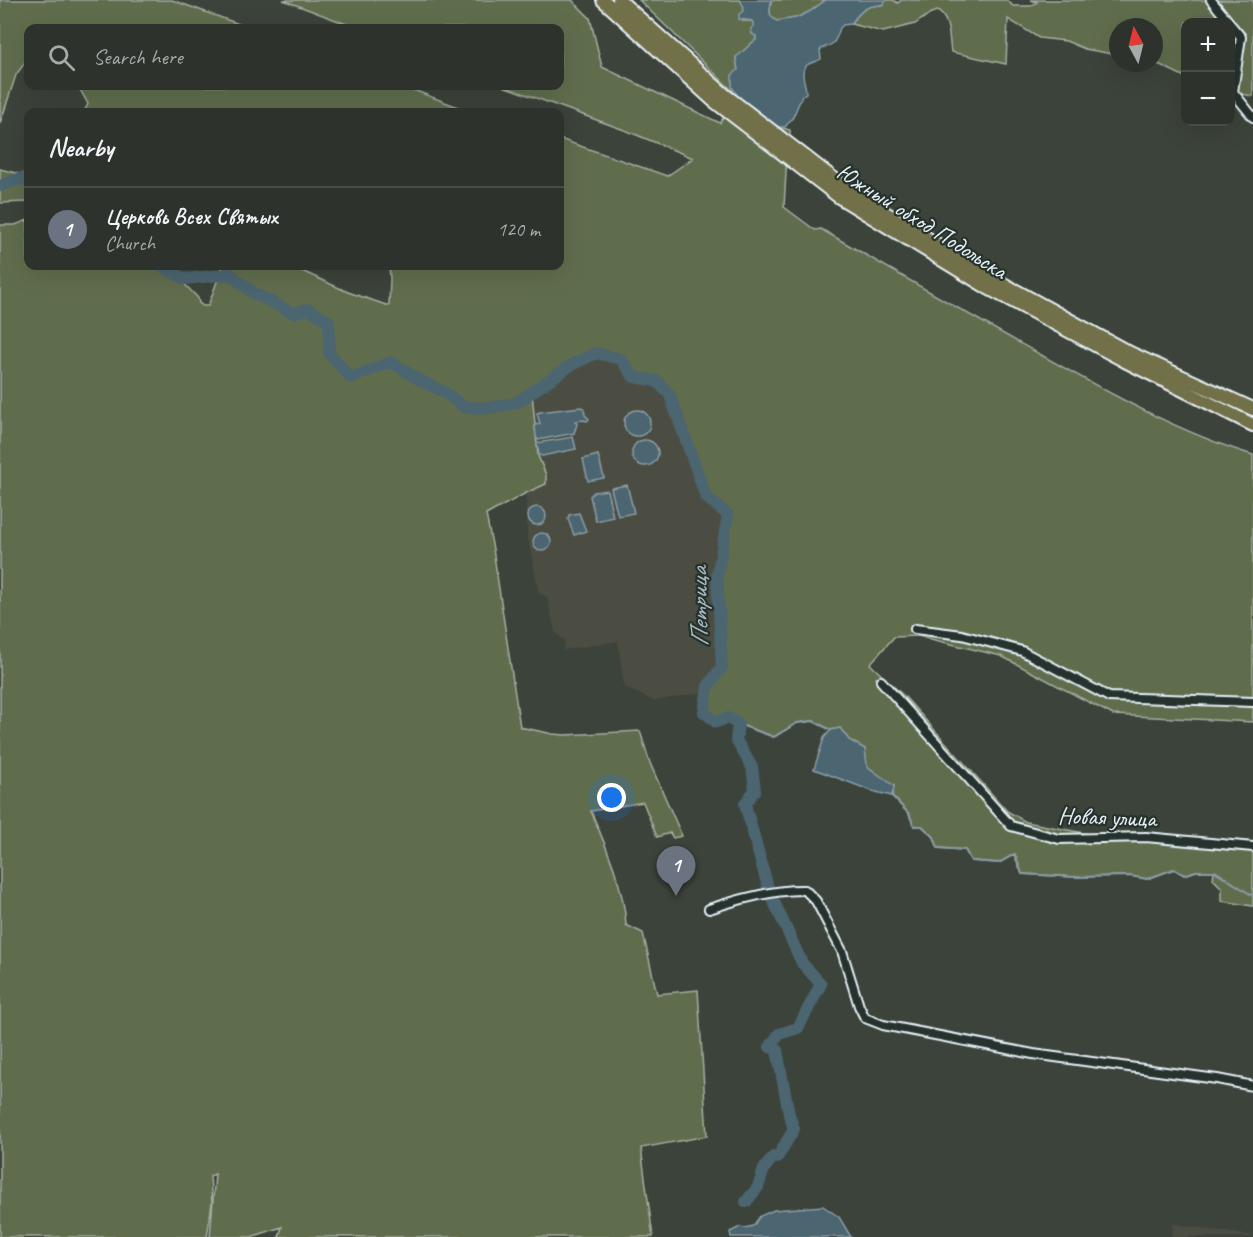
<!DOCTYPE html>
<html lang="en">
<head>
<meta charset="utf-8">
<style>
	:root { --surface:#2d322c; --page:#393e38; --text:#f1f3f6; --muted:#a7aaa9; --line:#484d48; --accent:#8bbbb9 }
	body { margin:0; font-family:Caveat,sans-serif; background:var(--page); color:var(--text) }
	.controls { position:absolute; right:18px; top:18px; display:grid; overflow:hidden; border-radius:12px; box-shadow:0 6px 24px #0002 }
	.controls button { width:54px; height:54px; display:grid; place-items:center; padding:0; border:0; border-bottom:2px solid var(--line); background:var(--surface); color:var(--text); font:30px sans-serif }
	.compass { position:absolute; left:1109px; top:18px; width:54px; height:54px; border-radius:50%; background:var(--surface); box-shadow:0 6px 24px #0002; rotate:353deg }
	.you { position:absolute; left:612px; top:798px; width:21px; height:21px; margin:-15px; border:4px solid #fff; border-radius:50%; background:#1a73e8; box-shadow:0 0 0 9px #1a73e833 }
	.badge { display:grid; place-items:center; width:39px; height:39px; border-radius:50%; background:var(--accent); color:#fff; font-size:20px; font-weight:700 }
	.pin { position:absolute; translate:-50% -50px; filter:drop-shadow(0 2px 3px #0008) }
	.pin::after { content:''; position:absolute; top:32px; width:21px; height:18px; background:inherit; clip-path:polygon(0 0,100% 0,50% 100%) }
	.list { margin:0; padding:0; list-style:none }
	h2 { display:flex; justify-content:space-between; align-items:center; height:78px; margin:0; padding:0 24px; font-size:26px }
	h2 small { font-size:20px; font-weight:400; color:var(--muted) }
	.list li { display:grid; grid-template-columns:39px 1fr auto; gap:18px; align-items:center; box-sizing:border-box; height:84px; padding:0 24px; border-top:2px solid var(--line) }
	.list b { display:block; font-size:22px; white-space:nowrap }
	.list p { margin:0; font-size:20px; white-space:nowrap; color:var(--muted) }
	.list em { font-size:20px; font-style:normal; color:var(--muted) }
	.icon { flex:none; width:33px; height:33px; fill:none; stroke:currentColor; stroke-width:2; stroke-linecap:round; stroke-linejoin:round }
	.map { position:relative; flex:none; width:1253px; height:1237px; overflow:hidden }
	.search { position:absolute; background:var(--surface); box-shadow:0 6px 24px #0002; left:24px; top:24px; width:540px; height:66px; display:flex; align-items:center; gap:15px; box-sizing:border-box; padding:0 21px; border-radius:12px; color:var(--muted); font-size:22px }
	.panel { position:absolute; background:var(--surface); box-shadow:0 6px 24px #0002; left:24px; top:108px; width:540px; height:162px; border-radius:12px }
	.map>svg:first-child { display:block }
	.built { fill:#4c4e43 }
	.green { fill:#606d4e; stroke:#a4afa3; stroke-width:1.5 }
	.water { fill:#4c6571; stroke:#8a9da7; stroke-width:1.5 }
	.lines { fill:none; stroke-linecap:round; stroke-linejoin:round }
	.stream { stroke:#8a9da7; stroke-width:2 }
	.river { stroke:#4c6571; stroke-width:12 }
	.minor-casing { stroke:#e8f1f8; stroke-width:12 }
	.primary-casing { stroke:#e8f1f8; stroke-width:16 }
	.minor { stroke:#26332d; stroke-width:8 }
	.primary { stroke:#71704a; stroke-width:12 }
	.labels { text-anchor:middle; dominant-baseline:central; stroke-width:4.5; stroke-linejoin:round; paint-order:stroke }
	.street-label { font-size:24px; fill:#e8f1f8; stroke:#26332d }
	.water-label { font-size:26px; font-style:italic; fill:#aab9c2; stroke:#26332d }
</style>
</head>
<body>
<div class="map">
<svg width="1253" height="1237" viewBox="0 0 1253 1237">
	<rect width="100%" height="100%" fill="#3c433a"/>
	<filter id="ink" filterUnits="userSpaceOnUse"><feTurbulence type="fractalNoise" baseFrequency=".0167" numOctaves="2"/><feDisplacementMap in="SourceGraphic" scale="12" xChannelSelector="R" yChannelSelector="G"/><feConvolveMatrix kernelMatrix="1 2 1 2 8 2 1 2 1" color-interpolation-filters="sRGB"/></filter>
	<g filter="url(#ink)">
		<path class="built" d="M596,353L621,359L634,377L657,381L670,395L706,497L728,515L717,576L722,667L708,686L700,693L654,701L624,687L618,641L563,650L565,641L555,632L547,597L539,593L527,534L526,493L546,484V475L538,456L532,392L571,365Z
			M1173,1224L1253,1236V1237H1172Z"/>
		<path class="green" d="M0,0H172L250,28H28V58L16,75L0,124Z
			M283,0H572L590,18L602,67L720,123L737,95L639,0H740L744,6L743,21H752L754,25L756,40C748,45 744,52 736,58L738,71L779,127L790,130V134L788,139L784,207L815,230L821,229C895,272 969,315 1043,356C1109,393 1180,433 1253,455V722L1113,715L1001,656L918,636L894,637L870,664L905,697L1007,811L1026,822L1100,836L1133,837L1134,832L1253,842V906L1222,901V888L1213,879L1214,871H1196L1184,875L1174,869L1147,879L1130,876L1075,877L1022,874L1014,854L999,863L971,861L965,850L938,848L934,837L922,826H914L909,814L892,796L894,786L866,766L865,749L849,740L840,728L831,730L813,721L797,723L774,737L738,724L728,718L716,722L704,712L708,686L722,666L717,576L728,515L706,497L670,395L657,381L634,377L621,359L596,353L571,365L532,393L538,456L546,475V484L526,493L486,515L493,549L520,727L553,734L565,735L640,731L650,763L682,836L673,838L670,833L657,837L643,802L591,811C606,847 624,886 626,925L643,933L657,994L698,990L707,1136L641,1148L653,1237H279L282,1227L251,1237H210L215,1174L210,1176L212,1203L207,1237H0V225H15L28,220V266H167L198,298L199,303L203,306H208L222,268L218,266H291L348,292L389,306L390,278L389,266H560V139L667,176L693,158L627,131L503,86H560V28H357Z
			M771,0H826L809,12L796,18L777,21C766,15 771,9 771,0Z
			M886,0H893L898,3L901,0H1007L1013,6H1031L1037,2L1031,0H1253V96L1242,94L1231,87L1230,22H1186L1185,77L1154,62V27H1118V55L1085,49L1066,41L1039,38L1008,19L1006,64L951,52C949,39 950,17 937,11L931,13L915,24L883,32L851,24C855,18 862,9 869,7C874,5 879,6 884,4Z
			M78,86H403L471,112H84L88,104Z
			M0,169L28,176V202L0,203Z"/>
		<path class="water" d="M740,0H771C771,9 766,15 777,21L796,18L809,12L826,0H886L884,4C879,6 874,5 869,7C862,9 855,18 851,24L843,25L840,28C838,33 837,40 832,44C828,47 824,46 820,50L821,59C817,62 811,62 807,65C798,73 807,85 806,93L802,96L793,117L785,127H779L772,124L737,95L732,87V75L738,70L736,57C744,52 748,45 756,40V36L752,34L751,29L754,25L752,21L739,19V14L743,11L744,7Z
			M581,407L584,408L585,415L589,419L587,421L583,420L575,421L577,424L574,433L538,440L536,437L535,425L540,424L537,413L540,412Z
			M624 423a13 13 0 1 1 26 0a13 13 0 1 1-26 0Z
			M573,437L576,449L542,456L539,455L537,443Z
			M632 453a13 13 0 1 1 26 0a13 13 0 1 1-26 0Z
			M598,455L604,478L588,481L583,459Z
			M627,485L634,513L618,516L611,488Z
			M607,490L613,517L596,521L590,496L594,492Z
			M528 516a9 9 0 1 1 18 0a9 9 0 1 1-18 0Z
			M579,513L586,531L574,535L568,519L569,515Z
			M533 542a9 9 0 1 1 18 0a9 9 0 1 1-18 0Z
			M840,728L849,740L865,749L867,766L894,786L892,796L872,791L814,769L824,738L831,730Z
			M823,1206L839,1217L851,1237H731L730,1232L740,1227L745,1228L753,1226L760,1216L774,1210Z"/>
		<g class="lines">
			<path class="stream" d="M738,724L774,737L797,723L813,721L831,730
				M892,796L909,814L914,826H922L934,837L938,848L965,850L971,861L999,863L1015,854L1022,874L1075,877L1130,876L1147,879L1174,869L1184,875L1196,871H1215L1253,896"/>
			<path class="river" d="M0,186L22,178L28,182
				M162,266L185,279L230,274L255,294L293,313L308,309L329,321V353L351,378L391,362L418,379L444,392L464,407L487,408L516,403L571,365L596,353L621,359L634,377L657,381L670,395L706,497L728,515L717,576L722,667L708,686L704,712L716,722L728,718L738,724L736,740L752,767L755,790L745,804L769,891L802,963L821,984L798,1028L779,1034L770,1047L777,1050L789,1114L794,1129L777,1158L773,1157L764,1169L758,1187L746,1202"/>
			<defs>
				<path id="minor" d="M1211,0L1229,22
					M1230,24L1241,37L1233,92L1253,117
					M915,629L962,635L1022,651L1109,697L1253,702
					M881,681L1011,826L1059,839L1146,837L1253,847
					M709,909C739,899 774,889 805,890L816,901L842,951L859,1006L865,1018L883,1025L1033,1054L1217,1079L1253,1086"/>
				<path id="primary" d="M603,0L714,101L839,197L988,288L1125,361L1253,425
					M619,0L725,95L851,192L994,279L1130,353L1253,409"/>
			</defs>
			<use href="#minor" class="minor-casing"/>
			<use href="#primary" class="primary-casing"/>
			<use href="#minor" class="minor"/>
			<use href="#primary" class="primary"/>
		</g>
	</g>
	<g class="labels">
		<g class="street-label">
			<text transform="translate(922 221) rotate(32)">Южный обход Подольска</text>
			<text transform="translate(1107 817) rotate(2)">Новая улица</text>
		</g>
		<g class="water-label">
			<text transform="translate(699 607) rotate(-91)">Петрица</text>
		</g>
	</g>
</svg>
<div class="controls">
<button>+</button>
<button>−</button>
</div>
<svg class="compass" viewBox="-18 -18 36 36"><path d="M0-13l5 13h-10z" fill="#e53935"/><path d="M0 13l5-13h-10z" fill="#a7aaa9"/></svg>
<div class="you"></div>
<div class="pin badge" style="left:676px;top:896px;background:#6b7280">1</div>
<div class="search"><svg class="icon" aria-label="search" viewBox="0 0 24 24"><circle cx="10" cy="10" r="6"/><path d="M15 15l6 6"/></svg>Search here</div>
<section class="panel">
<h2>Nearby<small></small></h2>
<ul class="list">
<li><span class="badge" style="background:#6b7280">1</span><div><b>Церковь Всех Святых</b><p>Church</p></div><em>120 m</em></li>
</ul>
</section>
</div>
</body>
</html>
